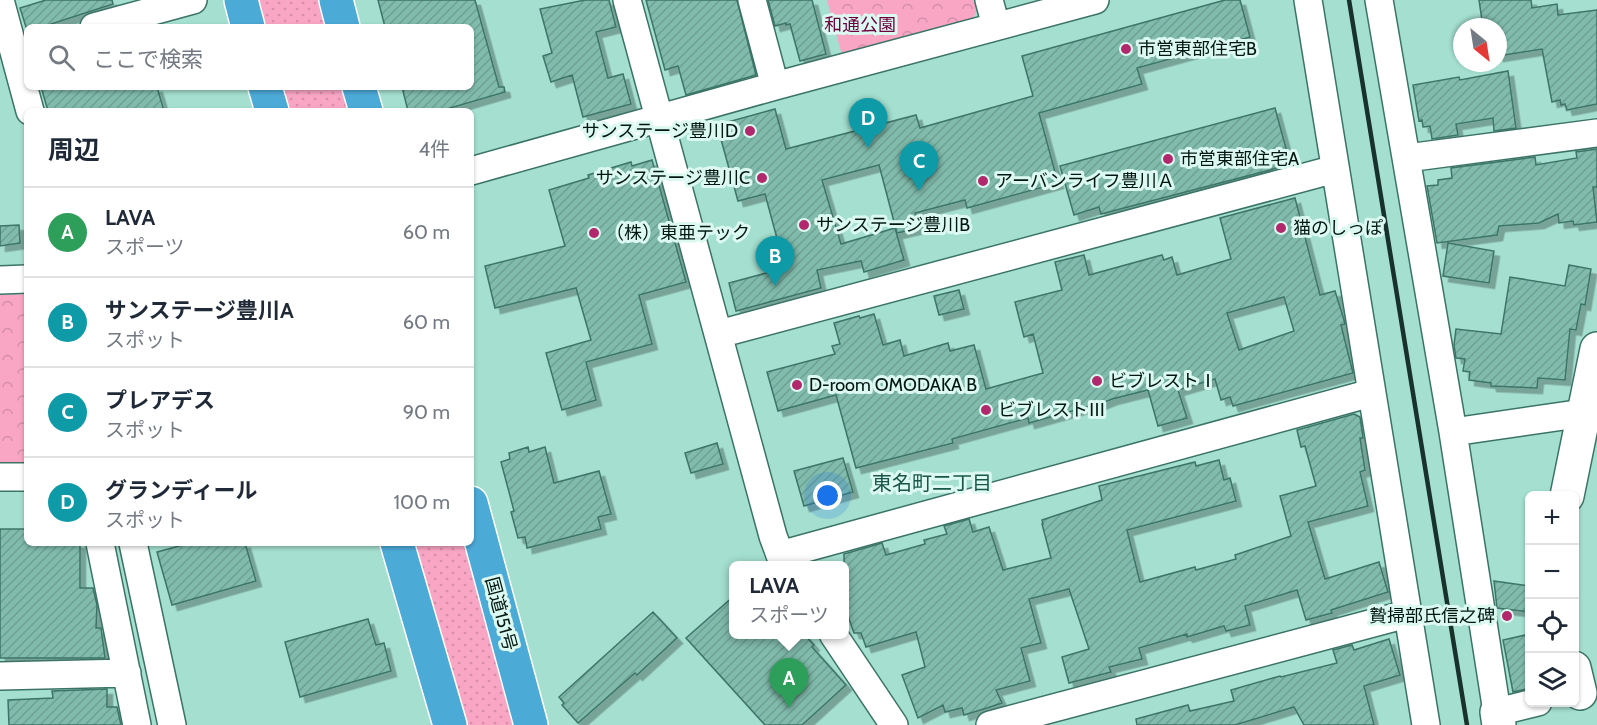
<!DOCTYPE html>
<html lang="ja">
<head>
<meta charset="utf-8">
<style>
	:root { --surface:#fff; --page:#f2f2f3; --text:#1f2937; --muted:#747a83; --line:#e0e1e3; --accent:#b1296c }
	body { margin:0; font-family:Cabin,"Noto Sans JP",sans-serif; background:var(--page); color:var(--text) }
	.controls { position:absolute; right:18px; bottom:18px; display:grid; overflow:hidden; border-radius:9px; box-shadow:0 2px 4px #0004 }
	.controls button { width:54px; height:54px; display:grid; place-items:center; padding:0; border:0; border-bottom:2px solid var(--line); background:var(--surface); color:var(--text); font:30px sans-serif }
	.compass { position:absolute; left:1453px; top:18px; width:54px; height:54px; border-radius:50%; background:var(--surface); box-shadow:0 2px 4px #0004; rotate:150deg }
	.you { position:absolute; left:828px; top:496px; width:21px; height:21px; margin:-15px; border:4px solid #fff; border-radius:50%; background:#1a73e8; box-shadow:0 0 0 9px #1a73e833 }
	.badge { display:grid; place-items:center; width:39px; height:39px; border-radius:50%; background:var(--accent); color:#fff; font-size:20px; font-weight:700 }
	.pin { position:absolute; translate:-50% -50px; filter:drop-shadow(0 2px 3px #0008) }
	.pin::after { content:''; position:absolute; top:32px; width:21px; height:18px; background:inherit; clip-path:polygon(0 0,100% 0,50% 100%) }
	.popup { position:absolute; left:729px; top:561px; width:120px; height:78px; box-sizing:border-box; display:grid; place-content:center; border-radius:9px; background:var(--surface); filter:drop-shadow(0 2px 4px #0005); font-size:20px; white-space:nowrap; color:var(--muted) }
	.popup b { font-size:22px; color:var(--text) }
	.popup::after { content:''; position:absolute; left:50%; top:100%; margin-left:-12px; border:12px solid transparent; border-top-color:var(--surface) }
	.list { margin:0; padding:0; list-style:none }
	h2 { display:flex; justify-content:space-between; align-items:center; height:78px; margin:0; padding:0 24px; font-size:26px }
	h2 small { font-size:20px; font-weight:400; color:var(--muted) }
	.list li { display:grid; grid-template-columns:39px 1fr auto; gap:18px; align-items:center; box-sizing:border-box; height:90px; padding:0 24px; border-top:2px solid var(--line) }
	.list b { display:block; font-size:22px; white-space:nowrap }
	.list p { margin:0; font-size:20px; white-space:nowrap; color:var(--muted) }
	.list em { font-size:20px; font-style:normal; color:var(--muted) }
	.icon { flex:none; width:33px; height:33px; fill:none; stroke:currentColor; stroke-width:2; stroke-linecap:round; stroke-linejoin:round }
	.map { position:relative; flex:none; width:1597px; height:725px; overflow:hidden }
	.search { position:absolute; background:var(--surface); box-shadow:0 2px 4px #0004; left:24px; top:24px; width:450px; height:66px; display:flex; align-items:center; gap:15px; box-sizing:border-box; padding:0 21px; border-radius:9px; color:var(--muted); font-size:22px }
	.panel { position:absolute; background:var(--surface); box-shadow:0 2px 4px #0004; left:24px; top:108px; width:450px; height:438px; border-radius:9px }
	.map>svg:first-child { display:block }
	.grass { fill:url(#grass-dots) }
	.park { fill:url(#park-crowns) }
	.building { fill:url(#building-hatch); stroke:#3d7567; stroke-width:1.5; fill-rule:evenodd; filter:url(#shadow) }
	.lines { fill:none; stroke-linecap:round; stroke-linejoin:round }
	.minor-casing { stroke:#3b7466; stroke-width:30 }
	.tertiary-casing { stroke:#3b7466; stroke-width:36 }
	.trunk-casing { stroke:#fff; stroke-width:36 }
	.minor { stroke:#fff; stroke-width:27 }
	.tertiary { stroke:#fff; stroke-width:33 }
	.trunk { stroke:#4caad7; stroke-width:33 }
	.rail { stroke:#18322b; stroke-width:4.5 }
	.poi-dot { fill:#b1296c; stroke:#dcf9f1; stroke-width:2 }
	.labels { text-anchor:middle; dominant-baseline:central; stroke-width:6; stroke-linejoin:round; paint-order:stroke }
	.park-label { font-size:18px; fill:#6d003d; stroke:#dcf9f1 }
	.poi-label { font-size:18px; fill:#011610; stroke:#dcf9f1; text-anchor:start }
	.street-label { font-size:18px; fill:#011610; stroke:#dcf9f1 }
	.neighbourhood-label { font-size:20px; fill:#195548; stroke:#dcf9f1 }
</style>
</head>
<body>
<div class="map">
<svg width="1597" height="725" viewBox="0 0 1597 725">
	<defs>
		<pattern id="grass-dots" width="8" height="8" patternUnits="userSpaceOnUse" patternTransform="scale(1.5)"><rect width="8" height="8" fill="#f9a6c5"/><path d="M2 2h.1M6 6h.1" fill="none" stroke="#d48ea8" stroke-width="1.8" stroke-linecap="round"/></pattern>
		<pattern id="park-crowns" width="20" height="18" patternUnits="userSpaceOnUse" patternTransform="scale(1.5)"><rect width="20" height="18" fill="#f9a6c5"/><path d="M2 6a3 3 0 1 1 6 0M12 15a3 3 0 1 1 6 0" fill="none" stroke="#d48ea8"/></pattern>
		<pattern id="building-hatch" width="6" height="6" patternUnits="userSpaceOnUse" patternTransform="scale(1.5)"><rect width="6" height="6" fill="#81bbac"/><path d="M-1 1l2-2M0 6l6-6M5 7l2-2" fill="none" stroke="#6ea093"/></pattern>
		<filter id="shadow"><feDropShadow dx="5.5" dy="5.5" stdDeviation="0" flood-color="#0004"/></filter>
	</defs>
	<rect width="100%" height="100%" fill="#a4dfcf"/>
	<path class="grass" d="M256,0H321L329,27H264Z
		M281,87H345L351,111H287Z
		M413,543H467L505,683L513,725H465Z"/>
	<path class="park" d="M827,0H974L977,10L973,19L842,55Z
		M27,294V463L0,464V295Z"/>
	<path class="building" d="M46,0H112L113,4L42,27H26L20,8Z
		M378,0H475L499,87H504L505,92L440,111H408L402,87H471V27H385Z
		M585,0H609L616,27L596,32L608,78L623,74L631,104L583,117L572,75L551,82L543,56L552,53L540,9Z
		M646,0H737L756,75L686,95L678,66L665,70Z
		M768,0H812L826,54L800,61L790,24L786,25V23L775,26Z
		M1225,0H1240L1250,37L1137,68L1142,84L1039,113L1058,183L967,208L965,200L915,213L919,228L897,233L879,165L822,180L841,244L895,228L904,260L864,272L861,261L817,270L821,288L736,311L729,283L785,268L765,194L738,201L717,125L775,109L786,149L916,115L920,128L1033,96L1022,56Z
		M1479,0H1531L1532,8L1557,4L1558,15L1597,10V104L1567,110L1565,104L1561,105L1560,100L1552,102L1542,49L1498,56V27H1483Z
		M1508,71L1516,128L1494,131L1493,118L1456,124L1458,135L1432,139L1430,126L1423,127L1422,120L1419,121L1413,85L1459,77L1460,80Z
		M41,87H157L164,111H48Z
		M1275,108L1290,163L1270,170L1101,214L1099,207L1074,215L1060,166Z
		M1597,149V187H1593L1597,222L1574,225L1573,221L1559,223L1558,214L1539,223L1499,226L1497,235L1437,243L1427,186L1438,185V180L1452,178L1451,168L1535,157L1536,165L1577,158L1576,152Z
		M652,160L686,282L639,295L652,344L586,362L596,400L562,410L546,353L591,340L576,288L495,308L485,266L565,246L549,190L589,178L588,175L631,162L632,166Z
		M1295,198L1320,295L1335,291L1344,320L1345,324L1341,325L1353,373L1233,406L1230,397L1221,400L1215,379L1178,390L1187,418L1158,426L1148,390L1112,399L1090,408V406L1029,423L1028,418L952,439L953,443L856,468L836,395L778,411L767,372L835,354L832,346L840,344L834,323L859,316L860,318L874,314L883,345L900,340L904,356L948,343L950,351L974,345L986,389L1043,373L1033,334L1024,337L1015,302L1062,290L1055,262L1084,255L1089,275L1162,255L1164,260L1172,257L1177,275L1231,259L1220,218ZM1284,297L1294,331L1239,350L1227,313Z
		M19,225L20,243L0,246V226Z
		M1448,243L1494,251L1489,283L1443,276Z
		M1569,265L1591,269L1585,305L1581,304L1576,330L1570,329L1565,380L1538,378L1537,388L1491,386V383L1469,380L1470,372L1463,371L1465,359L1456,358L1454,345L1456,329L1501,334L1510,277L1565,286Z
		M959,290L964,309L939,315L934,296Z
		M1354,414L1360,417L1363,438H1360L1365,470L1360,472L1368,506L1308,522L1325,579L1379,562L1388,592L1331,610L1332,613L1306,620L1297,590L1245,606L1250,625L1226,631L1224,626L1187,637V634L1139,648L1142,659L1109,667L1111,672L1069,683L1062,657L1089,649L1069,589L1029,599L1041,643L1021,648L1030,681L996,690L1002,703L987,708L964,715L962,708L945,712L943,705L918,718L902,675L925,667L916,632L866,647L861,633H854L844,605V554L882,543L886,555L925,544L924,540L947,534L944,526L969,519L973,532L989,527L1003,570L1051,558L1042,524H1043L1042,520L1102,500L1099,486L1195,462L1196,466L1219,460L1224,480L1230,478L1236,501L1127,530L1140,582L1195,567L1196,570L1236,559L1235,555L1291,536L1280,496L1316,486L1305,446L1301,447L1297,430Z
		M717,443L723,464L691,473L685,453Z
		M528,447L529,452L545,447L554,483L599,471L611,514L598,517L601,529L527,548L525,537L518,538L511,512L514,511L501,462L510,459L509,453Z
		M843,458L853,492L804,506L794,471Z
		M0,529H27V543H80V588H93L97,605L96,628H101L105,658H0Z
		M190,543H245L256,581L172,605L157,552Z
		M1494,581L1530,586V612L1497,608Z
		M734,596V634H804L814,645L812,647L846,685L802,725H765L686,638Z
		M653,612L677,638L637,675L635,673L578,723L562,705L564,703L559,697Z
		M368,619L376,645L384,643L391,671L300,697L285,642Z
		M1530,634V688L1513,692L1503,640Z
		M1389,639L1400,675L1364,686L1374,725H1304L1294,707L1235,725H1137L1136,719L1188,705L1190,711L1234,701L1231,690L1280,676L1281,677L1337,663L1333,650L1352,645L1354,650Z
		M107,689V707H117L121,725H9L8,700L53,698L52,691Z"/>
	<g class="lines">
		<defs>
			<path id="minor" d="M0,0L30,111
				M627,0L773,536L780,555L788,566
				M752,0L775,86
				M989,0L996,26
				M1308,0L1426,725
				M1379,0L1453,432L1497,712L1538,702
				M94,27L193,0
				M1407,158L1597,133
				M471,171L775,86L1095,0
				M0,280L27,279
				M719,334L1335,169
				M1453,432L1597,411
				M0,477H27
				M100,543L137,725
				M133,543L172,725
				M780,555L1371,393
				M833,634L894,725
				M0,676L127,673
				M990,725L1407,614"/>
			<path id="tertiary" d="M1567,496L1597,349
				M1574,668L1580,693
				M1497,712L1499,725"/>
			<path id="trunk" d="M241,0L248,27
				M336,0L343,27
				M265,87L272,111
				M359,87L366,111
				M471,503L531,725
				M397,543L450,725"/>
		</defs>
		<use href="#minor" class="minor-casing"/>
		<use href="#tertiary" class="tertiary-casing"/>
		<use href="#trunk" class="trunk-casing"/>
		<use href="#minor" class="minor"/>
		<use href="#tertiary" class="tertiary"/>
		<use href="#trunk" class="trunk"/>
		<path class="rail" d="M1349,0L1467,725"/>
	</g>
	<g class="poi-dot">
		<circle cx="1126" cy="49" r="6"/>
		<circle cx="750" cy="131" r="6"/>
		<circle cx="1168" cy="159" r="6"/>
		<circle cx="762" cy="178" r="6"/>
		<circle cx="983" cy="181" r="6"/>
		<circle cx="804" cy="225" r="6"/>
		<circle cx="1281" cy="228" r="6"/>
		<circle cx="594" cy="233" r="6"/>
		<circle cx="1097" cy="381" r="6"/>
		<circle cx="797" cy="385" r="6"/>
		<circle cx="986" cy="410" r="6"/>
		<circle cx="1507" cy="616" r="6"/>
	</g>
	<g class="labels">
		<g class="park-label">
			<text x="860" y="25">和通公園</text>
		</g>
		<g class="poi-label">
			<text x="1138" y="49">市営東部住宅B</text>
			<text x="738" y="131" text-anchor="end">サンステージ豊川D</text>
			<text x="1180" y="159">市営東部住宅A</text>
			<text x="750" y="178" text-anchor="end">サンステージ豊川C</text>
			<text x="995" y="181">アーバンライフ豊川Ａ</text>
			<text x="816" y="225">サンステージ豊川B</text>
			<text x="1293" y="228">猫のしっぽ</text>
			<text x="606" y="233">（株）東亜テック</text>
			<text x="1109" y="381">ビブレストⅠ</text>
			<text x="809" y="385">D-room OMODAKA B</text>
			<text x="998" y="410">ビブレストⅢ</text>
			<text x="1495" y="616" text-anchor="end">贄掃部氏信之碑</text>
		</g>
		<g class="street-label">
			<text transform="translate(501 614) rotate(75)">国道151号</text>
		</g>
		<g class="neighbourhood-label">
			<text x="932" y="483">東名町二丁目</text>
		</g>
	</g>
</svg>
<div class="controls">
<button>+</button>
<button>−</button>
<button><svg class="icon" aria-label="locate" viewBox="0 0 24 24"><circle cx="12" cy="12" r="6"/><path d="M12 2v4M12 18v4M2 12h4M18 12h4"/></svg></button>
<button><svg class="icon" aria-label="layers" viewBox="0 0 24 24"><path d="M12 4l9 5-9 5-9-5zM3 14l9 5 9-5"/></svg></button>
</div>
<svg class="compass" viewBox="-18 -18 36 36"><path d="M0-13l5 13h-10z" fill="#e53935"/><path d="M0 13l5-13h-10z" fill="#747a83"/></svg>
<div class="you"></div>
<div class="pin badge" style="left:789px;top:708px;background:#2e9e5b">A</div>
<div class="popup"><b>LAVA</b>スポーツ</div>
<div class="pin badge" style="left:775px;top:286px;background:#0f9aa8">B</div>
<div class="pin badge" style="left:919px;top:191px;background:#0f9aa8">C</div>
<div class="pin badge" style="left:868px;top:148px;background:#0f9aa8">D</div>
<div class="search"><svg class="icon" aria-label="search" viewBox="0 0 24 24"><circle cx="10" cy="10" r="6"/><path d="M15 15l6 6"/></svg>ここで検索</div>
<section class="panel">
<h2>周辺<small>4件</small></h2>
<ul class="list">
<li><span class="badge" style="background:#2e9e5b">A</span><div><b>LAVA</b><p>スポーツ</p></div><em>60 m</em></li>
<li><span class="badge" style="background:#0f9aa8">B</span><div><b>サンステージ豊川A</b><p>スポット</p></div><em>60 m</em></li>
<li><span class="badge" style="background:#0f9aa8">C</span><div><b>プレアデス</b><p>スポット</p></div><em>90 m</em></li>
<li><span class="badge" style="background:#0f9aa8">D</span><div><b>グランディール</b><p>スポット</p></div><em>100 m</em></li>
</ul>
</section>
</div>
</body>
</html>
